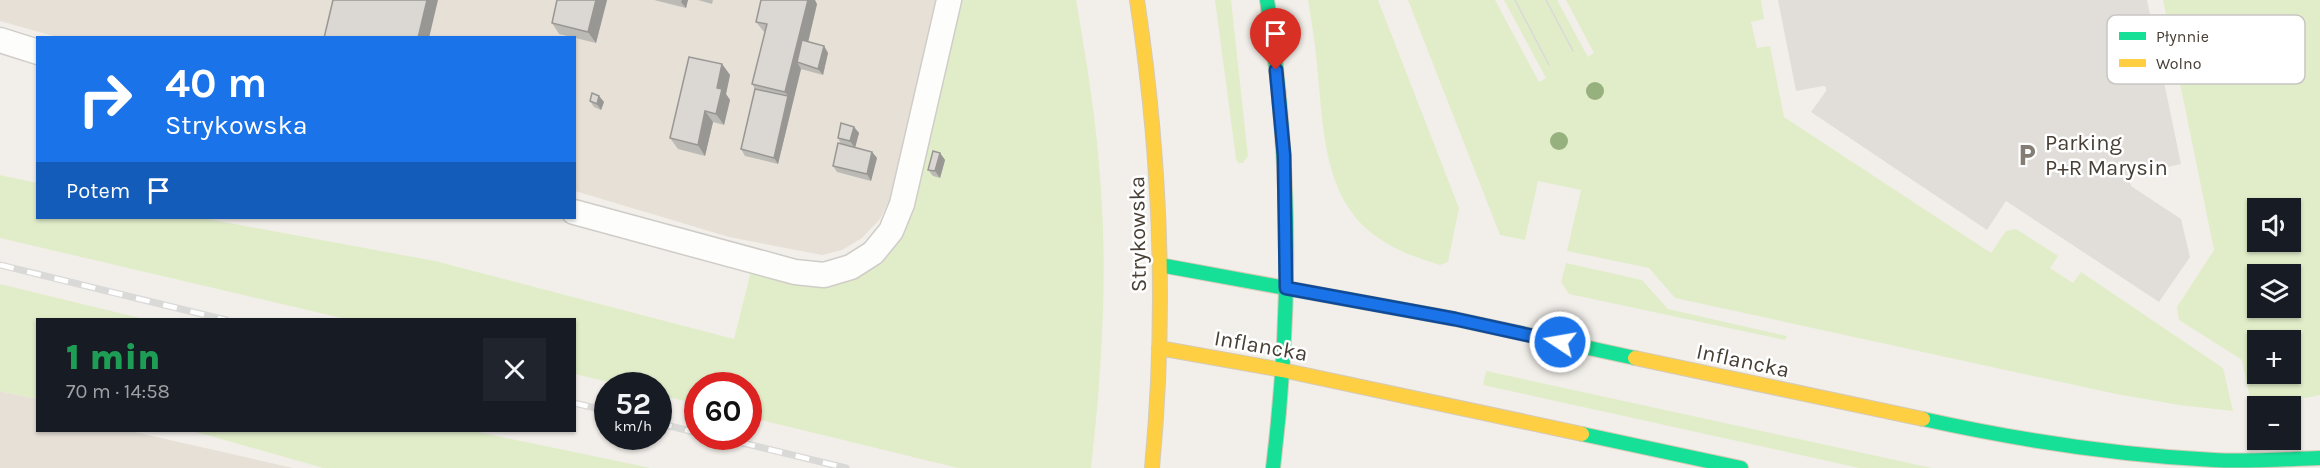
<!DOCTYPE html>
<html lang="pl">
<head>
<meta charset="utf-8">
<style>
	body { margin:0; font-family:Karla,sans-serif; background:#20242c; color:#f1f3f6; height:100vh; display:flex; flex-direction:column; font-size:22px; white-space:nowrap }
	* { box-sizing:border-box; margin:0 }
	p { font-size:20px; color:#9ea1a6 }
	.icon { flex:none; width:33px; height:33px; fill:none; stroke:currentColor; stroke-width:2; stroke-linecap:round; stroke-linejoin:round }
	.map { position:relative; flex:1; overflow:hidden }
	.panel { position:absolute; left:36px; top:318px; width:540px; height:114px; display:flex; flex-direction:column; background:#171b24; border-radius:0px; box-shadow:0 2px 4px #0004 }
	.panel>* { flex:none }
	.guide { position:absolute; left:36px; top:36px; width:540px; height:183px; border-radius:0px; box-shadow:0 2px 4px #0004; background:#1a73e8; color:#fff; overflow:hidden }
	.controls { position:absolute; left:2247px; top:198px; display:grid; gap:12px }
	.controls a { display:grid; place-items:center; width:54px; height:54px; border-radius:0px; background:#171b24; box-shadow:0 2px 4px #0004; font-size:30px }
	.speed { position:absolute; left:594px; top:372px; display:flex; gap:12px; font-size:30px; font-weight:700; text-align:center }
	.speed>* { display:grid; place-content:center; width:78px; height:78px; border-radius:50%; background:#171b24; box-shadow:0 2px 4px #0004; line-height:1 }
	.speed small { font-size:15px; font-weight:400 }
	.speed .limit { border:9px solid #d22; background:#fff; color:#111 }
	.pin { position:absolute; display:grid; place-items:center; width:51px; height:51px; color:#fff; margin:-62px -26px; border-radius:50% 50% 50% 0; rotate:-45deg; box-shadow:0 0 6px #0007 }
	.pin .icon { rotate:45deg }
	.me { position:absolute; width:66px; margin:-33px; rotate:282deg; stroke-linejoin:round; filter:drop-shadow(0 0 4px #0008) }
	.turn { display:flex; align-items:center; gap:21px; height:126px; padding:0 30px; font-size:27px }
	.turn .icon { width:78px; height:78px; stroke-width:2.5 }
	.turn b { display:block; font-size:42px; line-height:51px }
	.then { display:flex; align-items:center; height:57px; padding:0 30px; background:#0003; gap:12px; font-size:22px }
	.round { display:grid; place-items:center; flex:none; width:63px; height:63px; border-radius:0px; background:#20242c }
	.overview { display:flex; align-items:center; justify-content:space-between; height:102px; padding:0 30px }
	h1 { font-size:36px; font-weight:800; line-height:45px; color:#1e9e55 }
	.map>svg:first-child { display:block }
	.residential { fill:#e6e0d7 }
	.green { fill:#e1edc9; fill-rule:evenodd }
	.parking { fill:#e1deda }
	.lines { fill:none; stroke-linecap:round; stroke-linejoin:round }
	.lane-casing { stroke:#d0cdc8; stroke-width:27 }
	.fast-casing { stroke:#d5cab6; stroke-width:16 }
	.slow-casing { stroke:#d5cab6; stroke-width:16 }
	.lane { stroke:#fdfdfc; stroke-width:24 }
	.fast { stroke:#16e098; stroke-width:14 }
	.slow { stroke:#ffcf43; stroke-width:14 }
	.tram { stroke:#d9d9d8; stroke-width:1.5 }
	.rail-casing { stroke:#d9d9d8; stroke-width:7 }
	.rail { stroke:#fff; stroke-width:4.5; stroke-dasharray:14; stroke-linecap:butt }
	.tree { fill:#97b17e }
	.wall { fill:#bcbab5 }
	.shaded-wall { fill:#999794 }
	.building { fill:#dbd8d3; stroke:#999794; stroke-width:1.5 }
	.route-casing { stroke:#114b97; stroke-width:15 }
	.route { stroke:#1a73e8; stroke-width:10 }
	.labels { text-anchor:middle; stroke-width:5; stroke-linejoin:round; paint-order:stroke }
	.poi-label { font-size:22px; fill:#484036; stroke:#fff; text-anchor:start }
	.street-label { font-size:22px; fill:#484036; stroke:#fff }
	.key { fill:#fff; stroke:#c8c6c3; stroke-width:1.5 }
	.key-label { font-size:16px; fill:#484036 }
</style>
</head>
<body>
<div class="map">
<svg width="2320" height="468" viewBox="0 0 2320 468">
	<rect width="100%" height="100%" fill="#f2efea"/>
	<!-- residential -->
	<path class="residential" d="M0 0H938L894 191 880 219 862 238 842 250 822 255 729 237 575 191 574 38 57 37 0 21Z
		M0 391 37 399 38 430 130 431 293 468H0Z"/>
	<!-- green -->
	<path class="green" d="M960 0H1076C1086 58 1096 117 1100 176 1108 273 1102 372 1091 468H958L749 417 748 386H698L697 404 659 395 658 386 620 385 575 374 574 320 346 319 0 238V175L37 183 38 218H202L435 261 734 339 751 271 797 284 824 286 876 264Z
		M1215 0H1231L1248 156 1243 163H1238L1236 159Z
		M1308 0H1378L1459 208 1448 262 1440 265C1418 258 1396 251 1377 237 1328 203 1324 141 1319 87 1317 58 1313 29 1308 0Z
		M1408 0H1495L1539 82 1546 78 1504 0H1557L1588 57 1594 53 1566 0H1761L1764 19 1751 22 1757 48 1770 46 1784 117 1991 253 2006 231 2016 229 2058 256 2050 268 2073 283 2081 272 2223 368 2233 411 2179 405 2116 394 1675 298 1649 268 1567 251 1581 190 1538 181 1525 240 1500 235Z
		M2163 0H2320V395L2252 409 2242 360 2179 320 2177 307 2214 250ZM2258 208H2290V242H2258ZM2258 274H2290V308H2258ZM2258 340H2290V374H2258Z
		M1566 263 1642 280 1668 309 1787 336 1785 340 1569 294 1561 282Z
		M0 284 144 319 38 320 37 399 0 391Z
		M1486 371 1505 375 1932 468H1859L1483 385Z
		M193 431H473L651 468H323Z"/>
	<!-- parking -->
	<path class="parking" d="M1778 0H2147L2181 164 2133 175 2130 177V182L2131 186 2181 219 2190 257 2159 302 2006 201 1987 230 1811 112 1826 91V87L1823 86 1796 91Z"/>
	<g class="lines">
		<!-- lane casing -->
		<g class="lane-casing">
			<path id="lane" d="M0 40 38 52
				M574 212 795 272 824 275 851 267 873 253 891 231 902 204 949 0"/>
		</g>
		<!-- fast casing -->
		<g class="fast-casing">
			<path id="fast" d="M1267 0C1291 155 1292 313 1273 468
				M1160 265 1455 319 1635 358
				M1923 419C2018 440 2117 455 2214 460 2249 462 2285 459 2320 458
				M1582 434 1741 468"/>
		</g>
		<!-- slow casing -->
		<g class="slow-casing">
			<path id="slow" d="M1137 0C1161 158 1167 309 1152 468
				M1159 348 1282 370 1582 434
				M1635 358 1923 419"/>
		</g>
		<!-- lane -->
		<use href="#lane" class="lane"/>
		<!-- fast -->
		<use href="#fast" class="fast"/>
		<!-- slow -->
		<use href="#slow" class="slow"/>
		<!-- tram -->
		<path class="tram" d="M1515 0 1549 65
			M1546 0 1573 51"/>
		<!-- rail casing -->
		<g class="rail-casing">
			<path id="rail" d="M0 265 226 320
				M574 403 608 411
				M658 423 698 433
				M714 436 846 468"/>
		</g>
		<!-- rail -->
		<use href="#rail" class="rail"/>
	</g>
	<!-- trees -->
	<g class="tree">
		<circle cx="1595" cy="91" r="9"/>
		<circle cx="1559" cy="141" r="9"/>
	</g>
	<!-- wall -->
	<path class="wall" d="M557 0H607L596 43 559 34 552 23Z
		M654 0H688L686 8Z
		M698 0H713L712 4Z
		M817 4 808 42 824 46 828 53 823 75 801 69 778 164 745 156 741 149 755 89 752 84 765 33 756 22Z
		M722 64 730 75 726 94 730 100 724 125 713 122 705 156 678 149 670 138Z
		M599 96 604 102 601 110 594 107 590 101Z
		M854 127 859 133 855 147 872 152 877 158 871 181 837 172 833 166 841 144 838 138Z
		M940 153 945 160 940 178 933 176 928 170Z"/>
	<!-- shaded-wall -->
	<path class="shaded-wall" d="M427 0H438L429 38H418Z
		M596 0H607L596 43 588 32Z
		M682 0H688L686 8 681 2Z
		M808 0H815L817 4 803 64 797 62 801 69 778 164 774 158 788 96 785 92Z
		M824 46 828 53 823 75 818 69Z
		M722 64 730 75 726 94 730 100 724 125 716 114 717 88Z
		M599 96 604 102 601 110 597 104Z
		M705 111 713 122 705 156 698 145Z
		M854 127 859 133 855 148 850 141Z
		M872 152 877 158 871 181 867 174Z
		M940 153 945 160 940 178 935 171Z"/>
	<!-- building -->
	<path class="building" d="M333 0H427L418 38H324Z
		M557 0H596L588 32 552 23Z
		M761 0H808L785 92 752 84 767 24 756 22Z
		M802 40 824 46 818 69 797 62Z
		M689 57 722 64 717 88 722 89 716 114 705 111 698 145 670 138Z
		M755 89 788 96 774 158 741 149Z
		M592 93 599 96 597 104 590 101Z
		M841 123 854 127 850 141 838 138Z
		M838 143 872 152 867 174 833 166Z
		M933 151 940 153 935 171 928 170Z"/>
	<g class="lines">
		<!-- route casing -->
		<g class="route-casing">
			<path id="route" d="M1276 70 1284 155 1286 288 1455 319 1560 342"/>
		</g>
		<!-- route -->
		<use href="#route" class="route"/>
	</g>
	<!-- icons -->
	<defs>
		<g id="parking-bare" transform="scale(1.8)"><path d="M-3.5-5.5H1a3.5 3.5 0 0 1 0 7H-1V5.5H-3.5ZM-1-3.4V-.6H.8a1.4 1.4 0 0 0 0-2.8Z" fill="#847d75" stroke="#fff" stroke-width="2.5" paint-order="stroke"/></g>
	</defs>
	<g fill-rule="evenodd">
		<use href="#parking-bare" x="2027" y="155"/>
	</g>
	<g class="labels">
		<!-- poi labels -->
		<g class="poi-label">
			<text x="2045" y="150">Parking<tspan x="2045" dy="25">P+R Marysin</tspan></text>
		</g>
		<!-- street labels -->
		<g class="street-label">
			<text transform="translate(1137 234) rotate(-91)" y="8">Strykowska</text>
			<text transform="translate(1261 345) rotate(10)" y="8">Inflancka</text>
			<text transform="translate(1743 360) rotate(12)" y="8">Inflancka</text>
		</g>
	</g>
	<!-- legend -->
	<rect x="2107" y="15" width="198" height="69" rx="9" class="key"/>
	<rect x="2119" y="32" width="27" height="8" fill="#16e098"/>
	<rect x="2119" y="59" width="27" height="8" fill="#ffcf43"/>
	<g class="key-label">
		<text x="2156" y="42">Płynnie</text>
		<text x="2156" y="69">Wolno</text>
	</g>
</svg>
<div class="controls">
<a><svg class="icon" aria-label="sound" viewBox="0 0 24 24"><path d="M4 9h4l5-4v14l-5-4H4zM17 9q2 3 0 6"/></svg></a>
<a><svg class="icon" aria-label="layers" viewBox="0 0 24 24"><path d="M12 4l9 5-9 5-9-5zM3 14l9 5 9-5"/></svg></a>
<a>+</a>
<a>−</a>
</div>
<div class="speed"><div>52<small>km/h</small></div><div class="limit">60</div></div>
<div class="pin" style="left:1276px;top:70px;background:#d93025"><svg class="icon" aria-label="arrive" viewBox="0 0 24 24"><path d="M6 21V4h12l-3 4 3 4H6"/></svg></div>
<svg class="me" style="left:1560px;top:342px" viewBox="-20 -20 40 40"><circle r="17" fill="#1a73e8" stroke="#fff" stroke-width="3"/><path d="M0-11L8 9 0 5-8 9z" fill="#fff"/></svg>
<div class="guide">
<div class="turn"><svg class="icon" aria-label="right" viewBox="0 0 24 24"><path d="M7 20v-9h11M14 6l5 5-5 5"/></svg><div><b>40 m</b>Strykowska</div></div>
<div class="then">Potem<svg class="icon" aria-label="arrive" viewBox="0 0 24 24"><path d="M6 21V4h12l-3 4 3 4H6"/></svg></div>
</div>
<section class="panel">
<div class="overview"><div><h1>1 min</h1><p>70 m · 14:58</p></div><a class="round"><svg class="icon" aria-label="close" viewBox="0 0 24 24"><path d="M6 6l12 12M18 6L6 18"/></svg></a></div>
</section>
</div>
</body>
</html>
